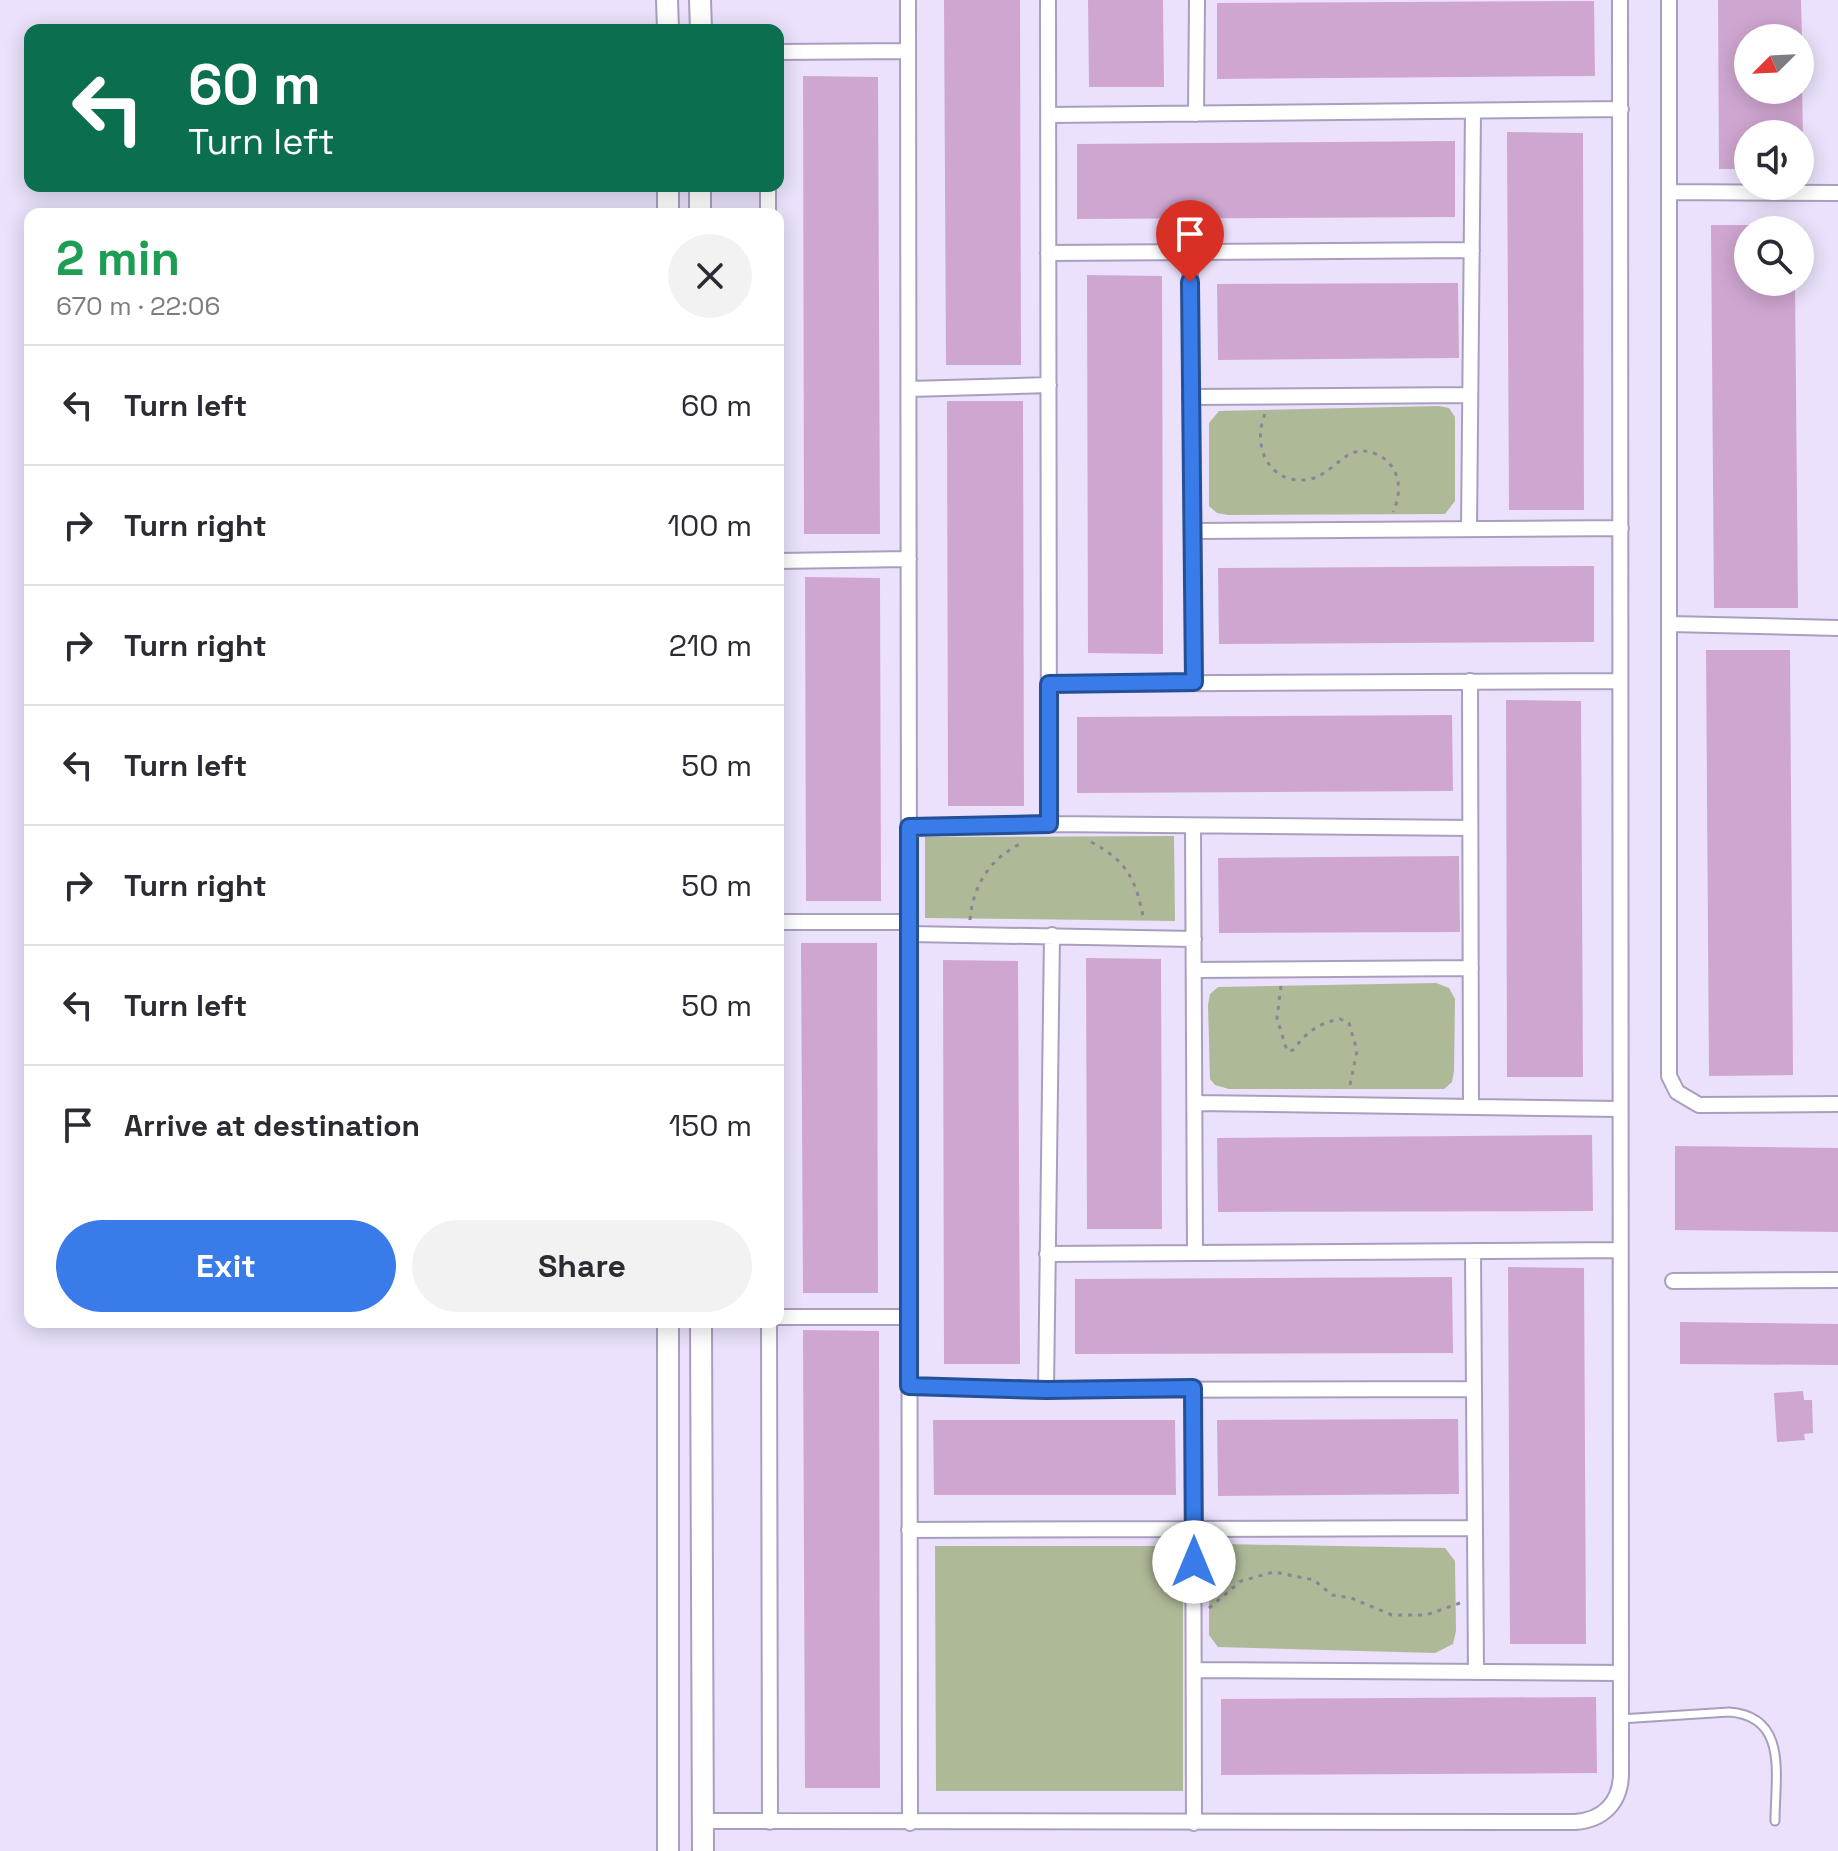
<!DOCTYPE html>
<html lang="en">
<head>
<meta charset="utf-8">
<style>
	body { margin:0; font-family:"Space Grotesk",sans-serif; background:#f2f2f3; color:#2b2b33; height:100vh; display:flex; flex-direction:column; font-size:30px; white-space:nowrap }
	* { box-sizing:border-box; margin:0 }
	p { font-size:26px; color:#7c7c81 }
	.icon { flex:none; width:44px; height:44px; fill:none; stroke:currentColor; stroke-width:2; stroke-linecap:round; stroke-linejoin:round }
	.map { position:relative; flex:1; overflow:hidden }
	.details { position:absolute; left:24px; top:208px; width:760px; height:1120px; display:flex; flex-direction:column; background:#fff; border-radius:16px; box-shadow:0 4px 20px #0003 }
	.details>* { flex:none }
	.banner { position:absolute; left:24px; top:24px; width:760px; height:168px; border-radius:16px; box-shadow:0 4px 20px #0003; background:#0b6e4f; color:#fff; overflow:hidden }
	.needle { width:52px; rotate:246deg }
	.fabs { position:absolute; left:1734px; top:24px; display:grid; gap:16px }
	.fabs a { display:grid; place-items:center; width:80px; height:80px; border-radius:50%; background:#fff; box-shadow:0 4px 20px #0003; font-size:40px }
	.pin { position:absolute; display:grid; place-items:center; width:68px; height:68px; color:#fff; margin:-82px -34px; border-radius:50% 50% 50% 0; rotate:-45deg; box-shadow:0 0 8px #0007 }
	.pin .icon { rotate:45deg }
	.me { position:absolute; width:88px; margin:-44px; rotate:0deg; stroke-linejoin:round; filter:drop-shadow(0 0 6px #0008) }
	.turn { display:flex; align-items:center; gap:28px; height:168px; padding:0 32px; font-size:36px }
	.turn .icon { width:104px; height:104px; stroke-width:2.5 }
	.turn b { display:block; font-size:56px; line-height:68px }
	.round { display:grid; place-items:center; flex:none; width:84px; height:84px; border-radius:42px; background:#f2f2f3 }
	.head { display:flex; align-items:center; justify-content:space-between; height:136px; padding:0 32px }
	h1 { font-size:48px; font-weight:800; line-height:60px; color:#1e9e55 }
	.action { display:flex; gap:16px; margin-top:auto; padding:16px 32px }
	.action a { flex:1; height:92px; border-radius:48px; background:#387be9; color:#fff; font-size:32px; font-weight:800; line-height:92px; text-align:center }
	.action a+a { background:#f2f2f3; color:#2b2b33 }
	ul { padding:0; list-style:none }
	li { display:flex; align-items:center; gap:24px; height:120px; padding:0 32px; border-top:2px solid #e1e1e2 }
	li div { flex:1 }
	li b { display:block; font-size:30px }
	li em { font-style:normal }
	.map>svg:first-child { display:block }
	.green { fill:#aeb998 }
	.building { fill:#cfa6d0 }
	.lines { fill:none; stroke-linecap:round; stroke-linejoin:round }
	.lane-casing { stroke:#aa9ebe; stroke-width:11 }
	.street-casing { stroke:#aa9ebe; stroke-width:18 }
	.secondary-casing { stroke:#aa9ebe; stroke-width:24 }
	.path { stroke:#8c8598; stroke-width:3; stroke-dasharray:4 6; stroke-linecap:butt }
	.lane { stroke:#fff; stroke-width:7 }
	.street { stroke:#fff; stroke-width:14 }
	.secondary { stroke:#fff; stroke-width:20 }
	.route-casing { stroke:#245097; stroke-width:20 }
	.route { stroke:#387be9; stroke-width:14 }
</style>
</head>
<body>
<div class="map">
<svg width="1838" height="1851" viewBox="0 0 1838 1851">
	<rect width="100%" height="100%" fill="#ebe1fc"/>
	<!-- green -->
	<path class="green" d="M1439 406 1449 408 1455 417V501L1445 514 1228 515 1217 513 1209 506V423L1219 411Z
		M1174 836 1175 921 925 918V837Z
		M1436 983 1449 988 1455 999 1454 1071 1452 1082 1444 1089H1229L1215 1085 1210 1079 1208 1005 1210 994 1218 987Z
		M1223 1544 1445 1548 1455 1561 1456 1631 1453 1644 1435 1653 1218 1647 1209 1635V1558L1212 1552Z
		M935 1546H1183V1791H936Z"/>
	<!-- building -->
	<path class="building" d="M944 0H1020L1021 365H946Z
		M1088 0H1163L1164 87H1089Z
		M1718 0H1801L1802 38H1748V90H1802L1803 134H1748V169H1719Z
		M1594 1 1595 76 1217 79V3Z
		M803 76 878 77 880 534H804Z
		M1507 132 1583 133 1584 510H1509Z
		M1455 141V217L1077 219V144Z
		M1711 225H1748V282H1795L1798 608H1714Z
		M1087 275 1162 276 1163 654 1088 653Z
		M1458 283 1459 358 1218 360 1217 284Z
		M947 401H1023L1024 806H948Z
		M1594 566V642L1219 644 1218 568Z
		M805 577 880 578 881 901H806Z
		M1706 650H1790L1793 1075 1709 1076Z
		M1506 700 1581 701 1583 1077H1507Z
		M1452 715 1453 791 1077 793V717Z
		M1459 856 1460 932 1219 933 1218 858Z
		M801 943H877L878 1293H803Z
		M1086 958 1161 959 1162 1229H1087Z
		M943 960 1018 961 1020 1364H944Z
		M1592 1135 1593 1211 1218 1212 1217 1138Z
		M1675 1146 1838 1148V1232L1675 1230Z
		M1508 1267 1584 1268 1586 1644H1510Z
		M1452 1277 1453 1353 1075 1354V1279Z
		M1680 1322 1838 1324V1365L1680 1364Z
		M803 1330 879 1331 880 1788H805Z
		M1803 1391 1804 1400H1812L1813 1433 1804 1434 1805 1440 1777 1442 1774 1393Z
		M1458 1419 1459 1494 1218 1496 1217 1420Z
		M933 1420H1175L1176 1495H934Z
		M1596 1697 1597 1773 1221 1775V1699Z"/>
	<g class="lines">
		<!-- lane casing -->
		<g class="lane-casing">
			<path id="lane" d="M1620 1719 1729 1712C1789 1716 1775 1777 1775 1821"/>
		</g>
		<!-- street casing -->
		<g class="street-casing">
			<path id="street" d="M908 0 910 1823
				M1048 0 1049 824
				M1669 0V1076L1677 1092 1699 1105 1838 1104
				M778 52 908 51
				M1196 114 1197 0
				M1048 115 1621 109
				M768 186V214
				M1670 192 1838 193
				M1048 253 1472 250
				M1190 254 1194 682
				M909 389 1049 385
				M1190 397 1470 395
				M1469 529 1473 111
				M1193 531 1621 528
				M778 561 909 559
				M1670 624 1838 628
				M1470 681 1471 1107
				M1049 684 1620 681
				M909 827 1049 824 1470 828
				M1193 827 1195 1253
				M778 922H909
				M910 934 1194 939
				M1194 970 1471 968
				M1195 1103 1619 1109
				M1473 1251 1476 1672
				M1047 1254 1620 1250
				M1673 1281 1838 1280
				M778 1317H909
				M769 1322 770 1822
				M909 1386 1046 1390 1474 1389
				M1193 1388 1194 1823
				M1046 1390 1052 935
				M909 1530 1475 1528
				M1194 1670 1620 1673
				M702 1821 1575 1822C1603 1820 1620 1803 1621 1775L1620 0"/>
		</g>
		<!-- secondary casing -->
		<g class="secondary-casing">
			<path id="secondary" d="M667 0 668 30
				M700 0 701 30
				M668 186V214
				M700 214V186
				M701 1322 703 1851
				M668 1851V1322"/>
		</g>
		<!-- path -->
		<path class="path" d="M1265 414C1251 446 1270 487 1310 479 1336 474 1345 441 1376 454 1384 457 1390 463 1394 470 1401 483 1399 499 1393 512
			M1091 842C1129 862 1136 881 1144 921
			M970 920C973 884 991 857 1024 842
			M1281 986 1277 1018 1287 1051 1293 1050C1306 1033 1318 1023 1340 1019L1349 1023 1357 1051 1349 1090
			M1209 1608 1241 1581 1274 1572 1314 1580 1332 1595 1351 1598 1392 1615H1426L1460 1603"/>
		<!-- lane -->
		<use href="#lane" class="lane"/>
		<!-- street -->
		<use href="#street" class="street"/>
		<!-- secondary -->
		<use href="#secondary" class="secondary"/>
	</g>
	<g class="lines">
		<!-- route casing -->
		<g class="route-casing">
			<path id="route" d="M1190 282 1194 682 1049 684V824L909 827V1386L1046 1390 1193 1388 1194 1562"/>
		</g>
		<!-- route -->
		<use href="#route" class="route"/>
	</g>
</svg>
<div class="fabs">
<a><svg class="needle" viewBox="-14 -14 28 28"><path d="M0-13l5 13h-10z" fill="#e53935"/><path d="M0 13l5-13h-10z" fill="#7c7c81"/></svg></a>
<a><svg class="icon" aria-label="sound" viewBox="0 0 24 24"><path d="M4 9h4l5-4v14l-5-4H4zM17 9q2 3 0 6"/></svg></a>
<a><svg class="icon" aria-label="search" viewBox="0 0 24 24"><circle cx="10" cy="10" r="6"/><path d="M15 15l6 6"/></svg></a>
</div>
<div class="pin" style="left:1190px;top:282px;background:#d93025"><svg class="icon" aria-label="arrive" viewBox="0 0 24 24"><path d="M6 21V4h12l-3 4 3 4H6"/></svg></div>
<svg class="me" style="left:1194px;top:1562px" viewBox="-20 -20 40 40"><circle r="19" fill="#fff"/><path d="M0-13L10 11 0 6-10 11z" fill="#387be9"/></svg>
<div class="banner">
<div class="turn"><svg class="icon" aria-label="left" viewBox="0 0 24 24"><path d="M17 20v-9H6M10 6l-5 5 5 5"/></svg><div><b>60 m</b>Turn left</div></div>
</div>
<section class="details">
<div class="head"><div><h1>2 min</h1><p>670 m · 22:06</p></div><a class="round"><svg class="icon" aria-label="close" viewBox="0 0 24 24"><path d="M6 6l12 12M18 6L6 18"/></svg></a></div>
<ul>
<li><svg class="icon" aria-label="left" viewBox="0 0 24 24"><path d="M17 20v-9H6M10 6l-5 5 5 5"/></svg><div><b>Turn left</b></div><em>60 m</em></li>
<li><svg class="icon" aria-label="right" viewBox="0 0 24 24"><path d="M7 20v-9h11M14 6l5 5-5 5"/></svg><div><b>Turn right</b></div><em>100 m</em></li>
<li><svg class="icon" aria-label="right" viewBox="0 0 24 24"><path d="M7 20v-9h11M14 6l5 5-5 5"/></svg><div><b>Turn right</b></div><em>210 m</em></li>
<li><svg class="icon" aria-label="left" viewBox="0 0 24 24"><path d="M17 20v-9H6M10 6l-5 5 5 5"/></svg><div><b>Turn left</b></div><em>50 m</em></li>
<li><svg class="icon" aria-label="right" viewBox="0 0 24 24"><path d="M7 20v-9h11M14 6l5 5-5 5"/></svg><div><b>Turn right</b></div><em>50 m</em></li>
<li><svg class="icon" aria-label="left" viewBox="0 0 24 24"><path d="M17 20v-9H6M10 6l-5 5 5 5"/></svg><div><b>Turn left</b></div><em>50 m</em></li>
<li><svg class="icon" aria-label="arrive" viewBox="0 0 24 24"><path d="M6 21V4h12l-3 4 3 4H6"/></svg><div><b>Arrive at destination</b></div><em>150 m</em></li>
</ul>
<div class="action"><a>Exit</a><a>Share</a></div>
</section>
</div>
</body>
</html>
